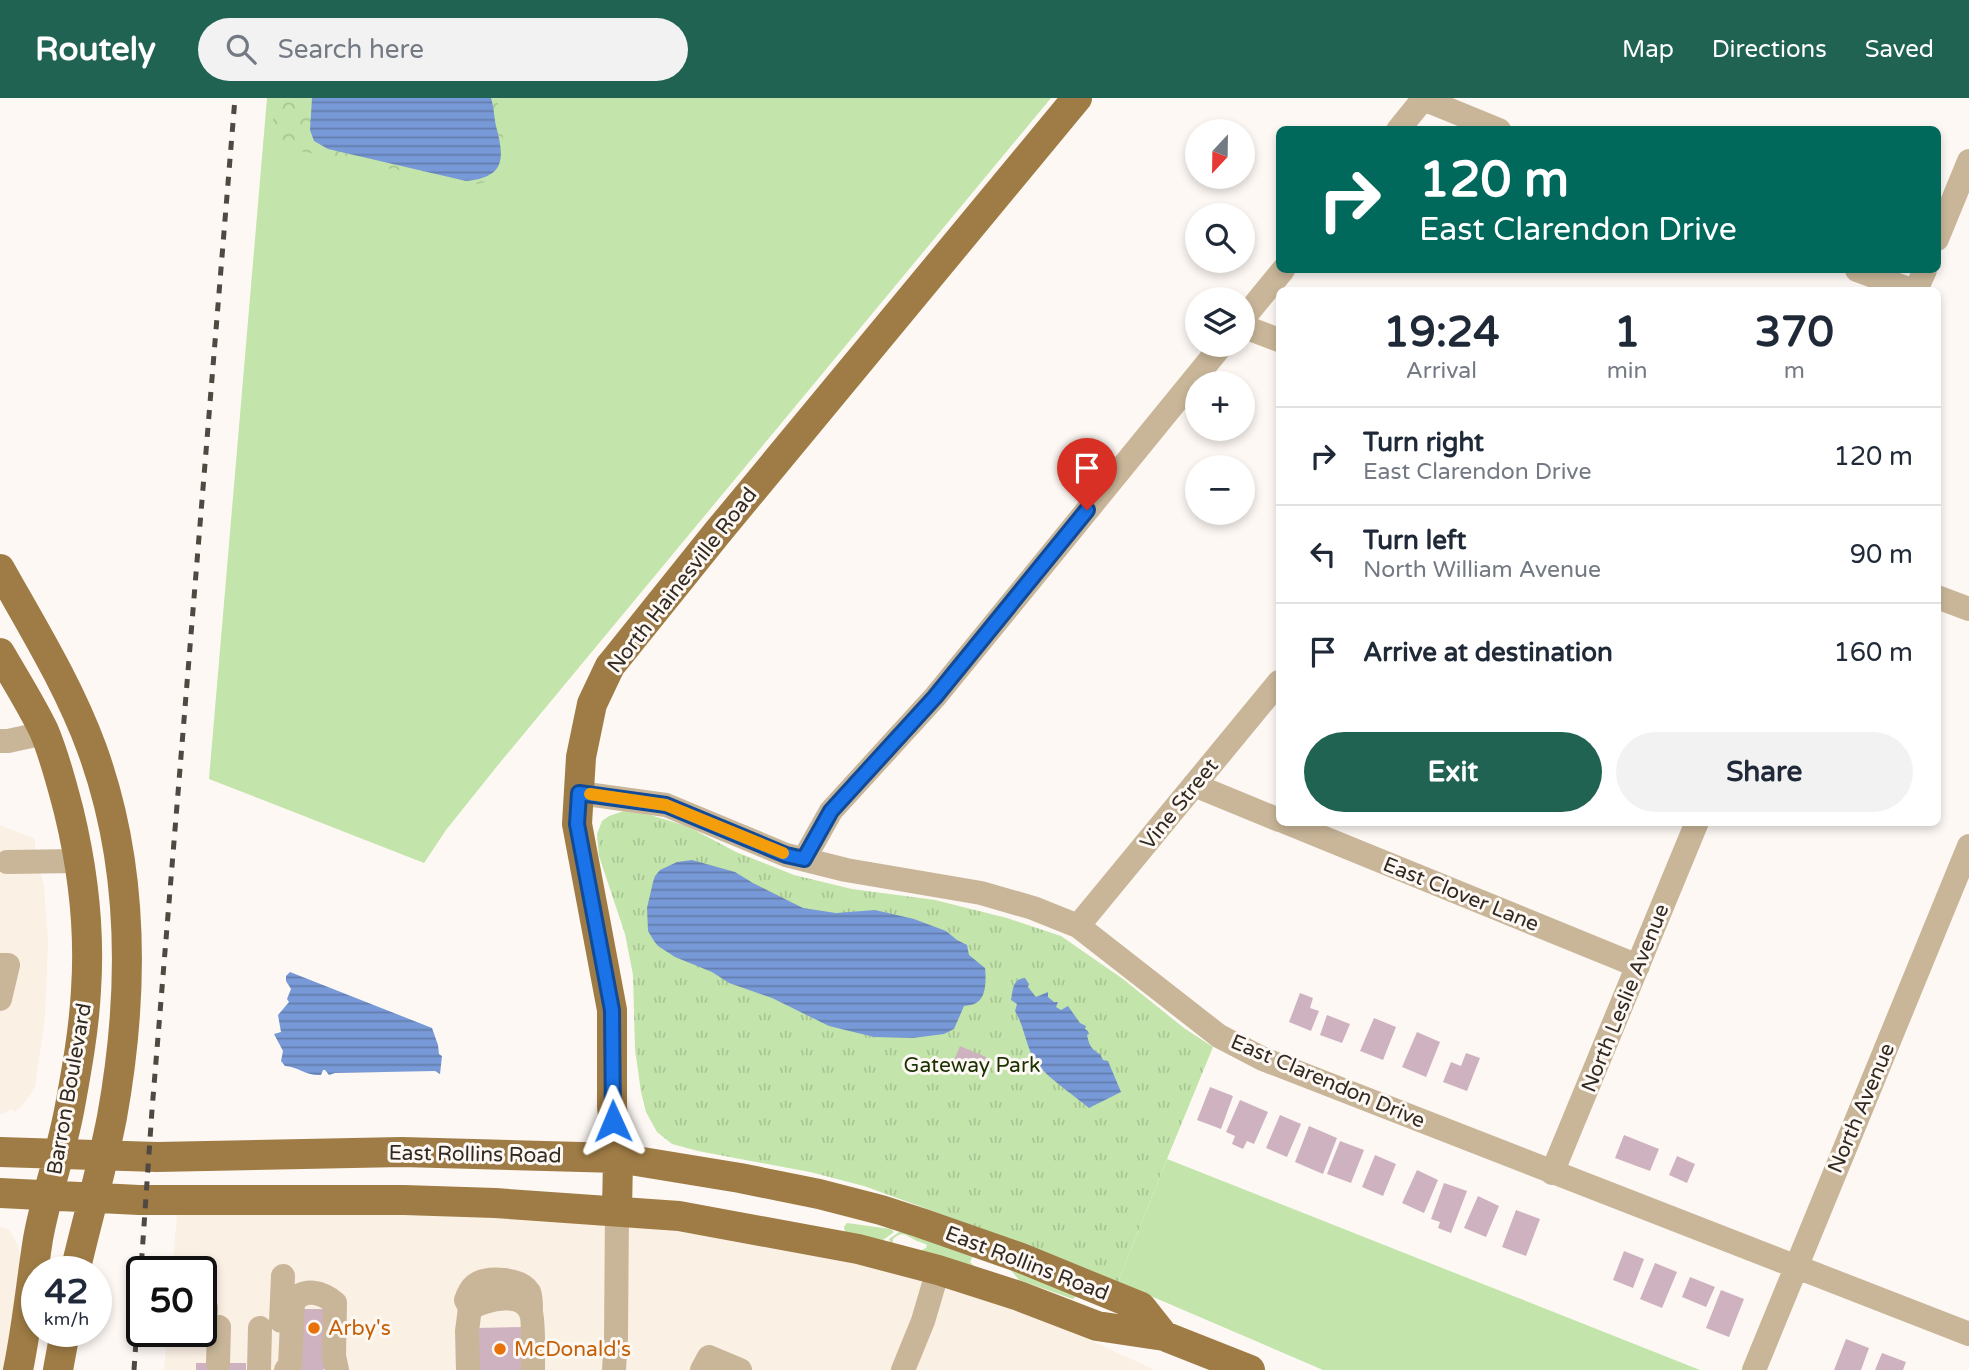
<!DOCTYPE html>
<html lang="en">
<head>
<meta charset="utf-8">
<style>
	body { margin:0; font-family:"Varela Round",sans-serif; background:#f2f2f3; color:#1f2937; height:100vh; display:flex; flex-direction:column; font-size:26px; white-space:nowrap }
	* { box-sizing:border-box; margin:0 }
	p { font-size:23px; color:#747a83 }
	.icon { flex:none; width:38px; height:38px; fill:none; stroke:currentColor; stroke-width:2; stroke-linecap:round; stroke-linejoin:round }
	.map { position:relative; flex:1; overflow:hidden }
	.drawer { position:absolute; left:1276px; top:189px; width:665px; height:539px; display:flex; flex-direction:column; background:#fff; border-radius:10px; box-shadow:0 4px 10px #0003 }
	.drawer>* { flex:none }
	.top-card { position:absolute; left:1276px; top:28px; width:665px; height:147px; border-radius:10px; box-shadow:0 4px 10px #0003; background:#00695c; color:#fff; overflow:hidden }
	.needle { width:46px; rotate:202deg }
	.tools { position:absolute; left:1185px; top:21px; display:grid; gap:14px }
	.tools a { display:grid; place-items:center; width:70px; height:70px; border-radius:50%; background:#fff; box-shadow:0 4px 10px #0003; font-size:35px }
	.speed { position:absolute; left:21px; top:1158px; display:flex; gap:14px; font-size:35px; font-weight:700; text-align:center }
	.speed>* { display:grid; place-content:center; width:91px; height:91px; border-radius:50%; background:#fff; box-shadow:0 4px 10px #0003; line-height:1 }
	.speed small { font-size:18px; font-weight:400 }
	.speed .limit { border:4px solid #111; border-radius:10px; background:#fff; color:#111 }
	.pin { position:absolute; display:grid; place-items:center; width:60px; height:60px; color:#fff; margin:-72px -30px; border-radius:50% 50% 50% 0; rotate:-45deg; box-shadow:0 0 7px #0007 }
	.pin .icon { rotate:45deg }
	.me { position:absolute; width:77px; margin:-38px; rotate:359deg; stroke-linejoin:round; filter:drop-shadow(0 0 5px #0008) }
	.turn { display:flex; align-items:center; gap:24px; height:147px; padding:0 28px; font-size:32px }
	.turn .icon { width:91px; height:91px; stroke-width:2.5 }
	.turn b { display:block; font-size:49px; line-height:60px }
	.eta { display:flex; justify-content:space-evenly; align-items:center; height:119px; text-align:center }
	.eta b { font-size:42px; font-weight:800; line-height:49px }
	.primary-button { display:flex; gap:14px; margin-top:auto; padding:14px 28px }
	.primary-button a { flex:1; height:80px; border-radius:42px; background:#216352; color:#fff; font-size:28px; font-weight:800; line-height:80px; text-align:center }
	.primary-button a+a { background:#f2f2f3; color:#1f2937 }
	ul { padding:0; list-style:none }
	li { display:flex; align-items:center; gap:21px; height:98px; padding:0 28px; border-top:2px solid #e0e1e3 }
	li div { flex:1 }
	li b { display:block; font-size:26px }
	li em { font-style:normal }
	header { display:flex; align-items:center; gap:42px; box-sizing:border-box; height:98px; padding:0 35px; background:#216352; color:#fff }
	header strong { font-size:33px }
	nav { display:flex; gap:38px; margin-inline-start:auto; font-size:24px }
	.search { width:490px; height:63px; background:#f2f2f3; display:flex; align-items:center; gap:18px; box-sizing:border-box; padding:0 24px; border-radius:38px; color:#747a83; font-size:26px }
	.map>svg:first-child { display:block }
	.built { fill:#fbf0e4 }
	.grass { fill:#c3e5ab }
	.forest { fill:url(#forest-crowns) }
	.park { fill:url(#park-tufts) }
	.water { fill:url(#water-rules) }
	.building { fill:#cfb2c0 }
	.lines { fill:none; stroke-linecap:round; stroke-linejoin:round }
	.minor { stroke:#c9b699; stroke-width:24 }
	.major { stroke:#9f7c45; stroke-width:30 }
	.rail { stroke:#504941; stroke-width:5; stroke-dasharray:9 9; stroke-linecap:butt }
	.route-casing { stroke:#114b97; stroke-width:18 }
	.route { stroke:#1a73e8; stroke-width:12 }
	.slow { stroke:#f59e0b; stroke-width:12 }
	.food-dot { fill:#e8710a; stroke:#fdf8f4; stroke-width:2.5 }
	.labels { text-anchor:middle; stroke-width:6; stroke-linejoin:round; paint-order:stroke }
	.street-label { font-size:21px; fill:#322a21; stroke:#fdf8f4 }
	.park-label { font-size:21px; fill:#1a3201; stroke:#fdf8f4 }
	.food-label { font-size:21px; fill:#c56008; stroke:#fdf8f4; text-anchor:start }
</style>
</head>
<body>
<header>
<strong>Routely</strong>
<div class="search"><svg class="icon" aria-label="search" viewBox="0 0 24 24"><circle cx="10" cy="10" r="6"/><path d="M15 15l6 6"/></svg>Search here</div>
<nav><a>Map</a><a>Directions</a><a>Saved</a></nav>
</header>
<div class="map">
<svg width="1969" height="1272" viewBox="0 0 1969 1272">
	<defs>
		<pattern id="forest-crowns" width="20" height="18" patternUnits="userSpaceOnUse" patternTransform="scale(1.75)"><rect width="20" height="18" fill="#c3e5ab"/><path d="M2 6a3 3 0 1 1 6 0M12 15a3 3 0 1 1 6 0" fill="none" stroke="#a8c593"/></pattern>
		<pattern id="park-tufts" width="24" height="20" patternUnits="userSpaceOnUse" patternTransform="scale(1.75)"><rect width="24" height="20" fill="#c3e5ab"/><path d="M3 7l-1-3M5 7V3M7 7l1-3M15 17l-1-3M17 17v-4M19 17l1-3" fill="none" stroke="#a8c593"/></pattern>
		<pattern id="water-rules" width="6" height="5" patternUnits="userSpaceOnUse" patternTransform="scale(1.75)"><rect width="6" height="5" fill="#7899d7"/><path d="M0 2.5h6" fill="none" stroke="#637dae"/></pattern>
	</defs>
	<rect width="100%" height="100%" fill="#fdf8f4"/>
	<!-- built -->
	<path class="built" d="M0 727 35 741V749L44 789 48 845 45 919 35 989 31 996 20 1010 14 1014 12 1011 0 1017Z
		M178 1106 704 1127 996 1199 1155 1272H164L167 1234H201V1174H172Z
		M0 1128 9 1132 18 1147 20 1159 13 1226 3 1272H0Z"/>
	<!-- grass -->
	<path class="grass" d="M267 0H1051L498 667 446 732 424 765 209 681Z
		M1167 1061 1700 1272H1323L1118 1184Z
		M847 1125 891 1131 894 1134 883 1142 845 1134 844 1129Z
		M903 1134 973 1158 970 1164 974 1168 920 1153 926 1150 927 1147C924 1145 920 1144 917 1143 906 1138 903 1132 893 1141V1146L890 1145 889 1141 899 1134Z
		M1010 1171 1076 1198 1073 1201 1019 1182Z"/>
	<!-- forest -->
	<path class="forest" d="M275 0H497L505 53 496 74 486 84 474 87 439 78 378 69 271 47Z"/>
	<!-- park -->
	<path class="park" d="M624 713 650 717 687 728 736 754 794 777 852 791 935 802 1007 820 1061 838 1123 881 1184 930 1213 949 1167 1061 1118 1184 1021 1145 864 1088 810 1074 698 1053 672 1046 657 1034 646 1014 641 994 635 951 633 877 625 836 599 758 597 736 602 723 609 718Z"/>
	<!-- water -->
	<path class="water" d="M312 0H491C494 9 494 19 496 28 505 61 505 79 466 83L328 51 314 43 310 32Z
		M692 762 735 774 753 785 803 810 836 815 875 812 914 821 946 833 957 842 967 847 969 857 985 870C986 879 987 900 976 905 973 907 968 907 964 908L954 931 944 936 913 940 874 939 829 928 772 900 729 885 712 874 675 859 658 848 654 843 648 833 647 810 653 784 655 778 660 772 677 764Z
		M290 874 432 930 438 947 439 956 442 958 440 976 435 973 335 975 329 977 325 972H323L321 977C306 978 296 968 285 968L281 963 283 953 274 936 281 934 278 917 289 904 287 901 291 891 286 883V878Z
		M1025 880 1029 886 1028 889 1036 899 1048 894V899L1054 904H1058L1056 909 1061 912 1068 908 1080 925 1086 928 1085 931 1088 933 1089 936 1087 937C1089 946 1091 952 1100 956L1103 962 1108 963 1121 994 1089 1010C1074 997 1041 976 1033 959 1025 944 1024 928 1015 913L1017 906 1011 902C1013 892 1012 881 1025 880Z"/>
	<!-- building -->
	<path class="building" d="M1300 895 1313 900 1310 910 1319 913 1311 933 1289 924Z
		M1327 917 1350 926 1342 945 1320 937Z
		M1374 920 1396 929 1383 962 1360 953Z
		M1417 934 1440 944 1426 979 1402 969Z
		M960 948 986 959 978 977 952 967Z
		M1466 955 1480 960 1467 993 1443 984 1451 964 1461 968Z
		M1210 989 1233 998 1221 1031 1197 1022Z
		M1240 1002 1268 1014 1254 1046 1247 1043 1243 1051 1232 1046 1235 1038 1226 1034Z
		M1280 1017 1301 1026 1287 1059 1266 1050Z
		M1309 1028 1337 1040 1323 1076 1295 1064Z
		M1624 1037 1659 1051 1650 1073 1615 1060Z
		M1340 1043 1364 1052 1351 1085 1327 1076Z
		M1375 1057 1396 1066 1383 1098 1362 1089Z
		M1677 1058 1695 1066 1687 1085 1669 1077Z
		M1417 1072 1438 1082 1424 1115 1402 1105Z
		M1444 1085 1467 1093 1451 1135 1438 1130 1440 1124 1431 1121Z
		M1478 1098 1499 1108 1486 1139 1464 1130Z
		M1516 1112 1540 1121 1526 1158 1502 1149Z
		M1624 1153 1644 1161 1633 1190 1613 1182Z
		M1655 1165 1677 1174 1662 1210 1640 1201Z
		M1690 1179 1715 1189 1706 1209 1682 1199Z
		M1721 1192 1744 1201 1729 1239 1706 1230Z
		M299 1211H329L325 1271 322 1272H299Z
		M523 1229V1272H477L476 1230Z
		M1846 1241 1869 1250 1861 1272H1834Z
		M1882 1255 1906 1264 1903 1272H1875Z
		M196 1265H246V1272H196Z"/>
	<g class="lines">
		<!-- minor -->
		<path class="minor" d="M1423 1 1499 32
			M1398 32 1424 0
			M1937 141 1969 63
			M1857 172 1911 192
			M1916 192 1925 172
			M1242 222 1283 172
			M1242 228 1279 242
			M1937 499 1969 511
			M0 643H8L45 635
			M1194 687 1279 722
			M579 695 666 707 786 757 846 772 981 795 1033 810 1078 828 1219 938 1263 961 1969 1236
			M1285 724 1638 868
			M804 761 831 713 935 599 1222 247
			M7 764 79 763
			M1078 828 1279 584
			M0 867H8L0 901
			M1552 1075 1697 724
			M206 1210 205 1229H211
			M470 1210 466 1202C468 1196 470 1191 475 1187 487 1178 520 1180 529 1194 531 1199 531 1205 531 1211
			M281 1223 283 1178
			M218 1265 219 1229
			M259 1272 260 1230
			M286 1272 290 1267 293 1204C304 1189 322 1194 335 1205L334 1258 337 1272
			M468 1272 467 1233 470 1210C486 1202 523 1191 531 1215 534 1223 533 1261 533 1272
			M614 1272 616 1239 617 1113
			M702 1272 709 1259 740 1272
			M903 1272 923 1223 938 1172
			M1754 1272 1969 748"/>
		<!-- major -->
		<path class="major" d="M0 471C33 530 69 588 92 651 135 769 134 897 112 1019 102 1071 87 1122 75 1174
			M0 555C15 581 31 606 44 633 55 659 62 687 69 714 83 772 90 833 86 892 84 931 77 970 70 1008 62 1053 46 1096 38 1141 31 1185 27 1229 18 1272
			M0 1054 157 1059 402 1054 618 1060 740 1080 819 1096 881 1112 921 1125 1021 1160 1141 1209 1164 1238
			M0 1095 139 1102H404L495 1105 679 1118 858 1151 938 1172 1019 1198 1097 1228 1164 1238 1250 1272
			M617 1113 618 1060 612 1009V912L577 726 581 659 592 606 610 568 615 562 717 435 1077 0
			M58 1272 65 1234"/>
		<!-- rail -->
		<path class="rail" d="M134 1272 152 1012 235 0"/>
	</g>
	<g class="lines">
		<!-- route casing -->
		<g class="route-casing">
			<path id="route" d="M613 1023 612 912 577 726 579 695 666 707 786 757 804 761 831 713 935 599 1087 412"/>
		</g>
		<!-- route -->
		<use href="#route" class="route"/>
		<!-- slow -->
		<path class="slow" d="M590 696 666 707 783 755"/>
	</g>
	<!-- markers -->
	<g class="food-dot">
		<circle cx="314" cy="1230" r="7"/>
		<circle cx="500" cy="1251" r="7"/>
	</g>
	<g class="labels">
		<!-- street labels -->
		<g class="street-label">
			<text transform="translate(682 482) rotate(-52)" y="7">North Hainesville Road</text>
			<text transform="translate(1179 706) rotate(-51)" y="7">Vine Street</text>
			<text transform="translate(1461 796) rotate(22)" y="7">East Clover Lane</text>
			<text transform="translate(1625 900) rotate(-68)" y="7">North Leslie Avenue</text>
			<text transform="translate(1328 983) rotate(23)" y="7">East Clarendon Drive</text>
			<text transform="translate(69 991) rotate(-80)" y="7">Barron Boulevard</text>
			<text transform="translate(1861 1010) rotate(-67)" y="7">North Avenue</text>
			<text transform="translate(475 1056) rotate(1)" y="7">East Rollins Road</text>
			<text transform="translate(1027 1165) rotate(21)" y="7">East Rollins Road</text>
		</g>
		<!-- park labels -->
		<g class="park-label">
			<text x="972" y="974">Gateway Park</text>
		</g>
		<!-- food labels -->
		<g class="food-label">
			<text x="328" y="1237">Arby's</text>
			<text x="514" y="1258">McDonald's</text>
		</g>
	</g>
</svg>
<div class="tools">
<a><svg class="needle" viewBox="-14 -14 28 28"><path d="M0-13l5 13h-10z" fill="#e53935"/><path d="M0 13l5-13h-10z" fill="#747a83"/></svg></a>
<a><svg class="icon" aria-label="search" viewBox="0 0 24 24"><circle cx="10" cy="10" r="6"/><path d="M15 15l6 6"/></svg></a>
<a><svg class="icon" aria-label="layers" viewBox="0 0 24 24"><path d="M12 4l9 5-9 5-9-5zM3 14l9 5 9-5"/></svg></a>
<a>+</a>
<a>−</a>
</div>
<div class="speed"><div>42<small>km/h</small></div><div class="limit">50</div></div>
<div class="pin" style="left:1087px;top:412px;background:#d93025"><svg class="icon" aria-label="arrive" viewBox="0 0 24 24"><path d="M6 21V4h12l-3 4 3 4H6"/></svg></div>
<svg class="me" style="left:613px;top:1023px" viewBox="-20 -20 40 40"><path d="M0-17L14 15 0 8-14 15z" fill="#1a73e8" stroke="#fff" stroke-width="4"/></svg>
<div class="top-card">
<div class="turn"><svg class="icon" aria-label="right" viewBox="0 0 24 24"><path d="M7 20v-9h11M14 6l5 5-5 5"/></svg><div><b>120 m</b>East Clarendon Drive</div></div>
</div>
<section class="drawer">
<div class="eta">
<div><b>19:24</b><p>Arrival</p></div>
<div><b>1</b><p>min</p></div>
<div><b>370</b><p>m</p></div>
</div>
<ul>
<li><svg class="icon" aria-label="right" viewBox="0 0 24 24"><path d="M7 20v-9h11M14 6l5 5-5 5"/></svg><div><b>Turn right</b><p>East Clarendon Drive</p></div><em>120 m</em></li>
<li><svg class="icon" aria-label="left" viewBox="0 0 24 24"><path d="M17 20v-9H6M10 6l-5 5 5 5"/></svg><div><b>Turn left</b><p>North William Avenue</p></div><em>90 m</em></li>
<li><svg class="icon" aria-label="arrive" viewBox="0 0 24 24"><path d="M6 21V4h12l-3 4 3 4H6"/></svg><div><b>Arrive at destination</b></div><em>160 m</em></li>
</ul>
<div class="primary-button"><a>Exit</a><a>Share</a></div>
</section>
</div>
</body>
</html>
